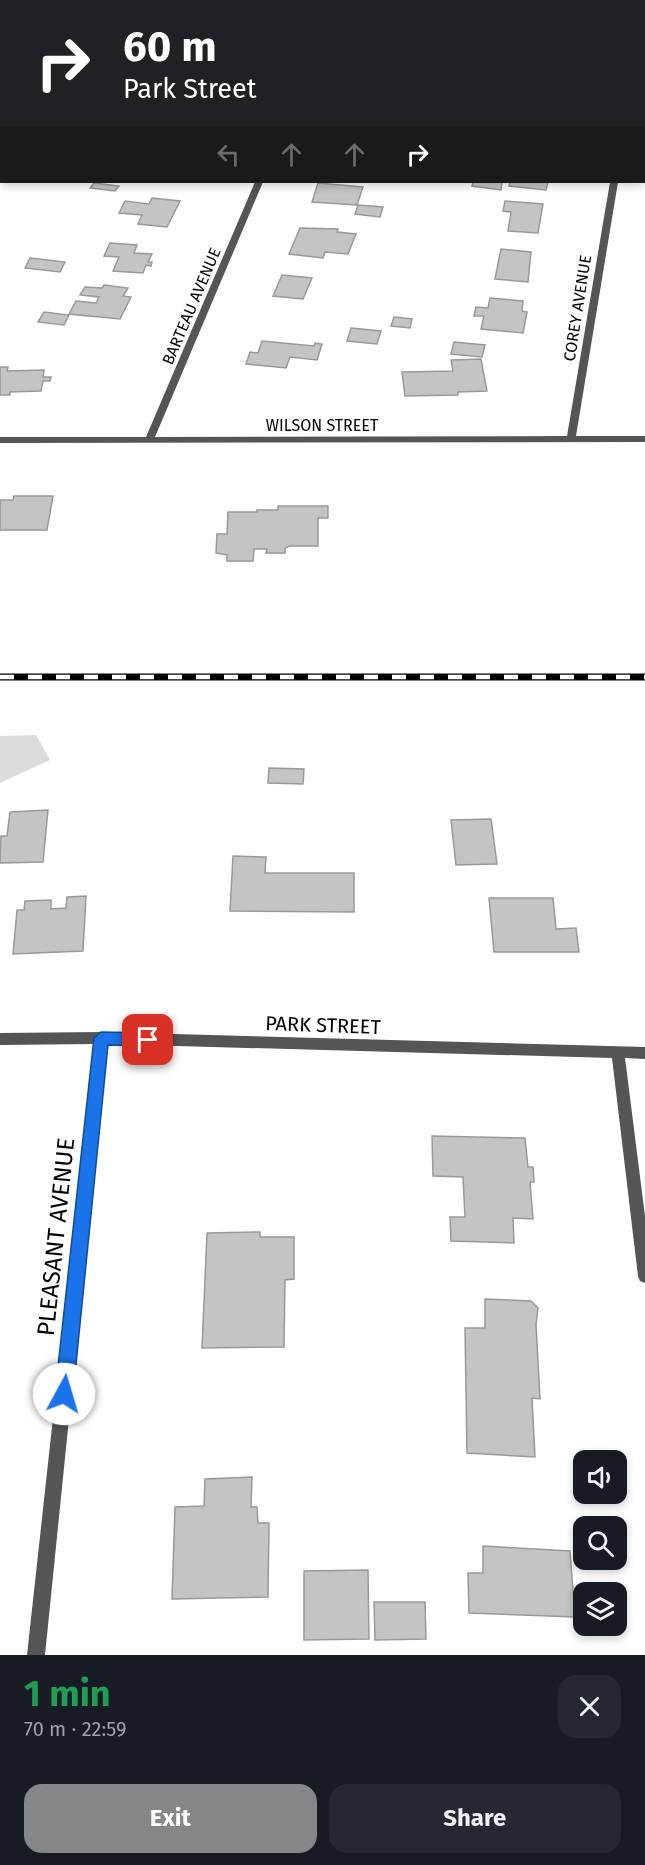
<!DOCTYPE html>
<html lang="en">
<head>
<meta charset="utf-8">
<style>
	body { margin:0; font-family:"Fira Sans",sans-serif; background:#242831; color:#f1f3f6; height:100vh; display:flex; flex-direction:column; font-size:22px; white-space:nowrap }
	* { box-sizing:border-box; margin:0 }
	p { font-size:20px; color:#9ea1a6 }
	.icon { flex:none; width:33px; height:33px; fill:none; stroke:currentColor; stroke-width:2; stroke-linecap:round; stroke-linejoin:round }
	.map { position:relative; height:1655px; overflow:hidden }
	.sheet { display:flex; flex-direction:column; background:#171b24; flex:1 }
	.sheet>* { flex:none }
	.banner { position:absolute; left:0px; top:0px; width:645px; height:183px; box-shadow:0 3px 9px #0003; background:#202124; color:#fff; overflow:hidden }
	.tools { position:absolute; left:573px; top:1450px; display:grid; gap:12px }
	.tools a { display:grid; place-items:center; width:54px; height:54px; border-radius:12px; background:#171b24; box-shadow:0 3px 9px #0003; font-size:30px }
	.pin { position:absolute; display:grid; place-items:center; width:51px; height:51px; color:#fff; margin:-26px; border-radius:12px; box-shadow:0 3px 9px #0006 }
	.me { position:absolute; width:66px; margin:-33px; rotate:6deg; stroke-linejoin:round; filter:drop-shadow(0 0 4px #0008) }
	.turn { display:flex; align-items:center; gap:21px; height:126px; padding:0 24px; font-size:27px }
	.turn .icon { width:78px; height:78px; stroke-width:2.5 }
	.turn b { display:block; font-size:42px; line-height:51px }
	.lanes { display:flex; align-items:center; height:57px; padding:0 24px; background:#0003; justify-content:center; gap:30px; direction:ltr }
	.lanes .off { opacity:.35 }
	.round { display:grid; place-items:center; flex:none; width:63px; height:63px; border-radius:18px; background:#242831 }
	.headline { display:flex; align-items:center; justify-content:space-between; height:102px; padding:0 24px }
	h1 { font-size:36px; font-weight:700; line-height:45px; color:#1e9e55 }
	.button { display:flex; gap:12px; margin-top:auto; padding:12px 24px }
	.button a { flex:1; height:69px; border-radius:18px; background:#858687; color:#fff; font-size:24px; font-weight:700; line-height:69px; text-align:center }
	.button a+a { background:#242831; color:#f1f3f6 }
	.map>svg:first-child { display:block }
	.green { fill:#dcdcdc }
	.building { fill:#c4c4c4; stroke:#999; stroke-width:1.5 }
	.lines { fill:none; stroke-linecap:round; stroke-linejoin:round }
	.minor { fill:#555; fill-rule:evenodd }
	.tertiary { fill:#555; fill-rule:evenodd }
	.rail-casing { stroke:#000; stroke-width:7 }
	.rail { stroke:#fff; stroke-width:4.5; stroke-dasharray:14; stroke-linecap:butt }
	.route { fill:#1a73e8; stroke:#114b97; stroke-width:1.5 }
	.labels { text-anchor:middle; stroke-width:4.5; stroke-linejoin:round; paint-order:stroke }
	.far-street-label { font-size:16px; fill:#000; stroke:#fff }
	.street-label { font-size:20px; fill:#000; stroke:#fff }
	.near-street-label { font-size:24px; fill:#000; stroke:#fff }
</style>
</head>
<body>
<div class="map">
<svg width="645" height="1655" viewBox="0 0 645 1655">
	<rect width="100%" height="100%" fill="#fff"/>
	<!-- green -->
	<path class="green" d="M36 735 50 760 0 783V736Z"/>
	<!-- building -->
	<path class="building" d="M473 182H502L501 190 472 186Z
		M510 182H548L546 190 509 186Z
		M94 183 119 186 115 191 90 188Z
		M318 183 363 187 357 205 312 202Z
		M152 198 180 201 167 227 138 224 142 215 119 213 125 201 149 204Z
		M505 201 543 204 538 233 508 231 511 212 503 211Z
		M358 205 383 207 380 217 355 214Z
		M300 228 338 229 337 232 356 234 348 254 325 252 323 258 289 254Z
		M110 243 137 245 134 253 152 254 148 262H152L151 266 146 265 143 273 113 271 119 257 104 256Z
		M501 249 531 252 528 282 495 279Z
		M30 258 65 262 60 272 25 268Z
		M282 275 312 278 303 299 273 296Z
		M104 285 128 288 123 296 131 297 120 319 69 314 76 301 96 303 99 297 80 295 85 287 102 288Z
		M490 298 523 301 522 311 527 312 523 333 481 329 484 316H474L476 307 488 308Z
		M44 312 69 315 64 325 38 322Z
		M394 317 412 319 410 328 391 326Z
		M351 328 381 331 377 344 347 341Z
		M262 341 314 346 315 343 322 344 317 360 290 357 286 368 246 364 250 352 258 353Z
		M454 342 485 345 482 357 451 354Z
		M481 359 487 391 458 392V395L405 396 402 372 453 371 451 360Z
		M0 367H8L7 371 44 370 43 377H51L50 381H43L41 391 10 392V395H0Z
		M14 496H53L47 530H0V500H13Z
		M278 506H328V518H318V546H289L285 549V553H266L267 549H254L253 561H227V555L216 553 217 534H227L228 512H257V510H278Z
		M269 768 304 769 303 784 268 783Z
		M48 810 43 862 0 863 1 836H7L10 812Z
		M491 819 497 864 456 865 451 820Z
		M233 856 266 857 265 873H354V912L230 911Z
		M86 896 83 951 13 954 17 910H24L25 901 51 900V909L66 908 67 897Z
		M489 898H553L556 929 576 928 579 952H494Z
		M432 1136 525 1138 528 1167H533L534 1182H530L533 1219 513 1218 514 1243 451 1241 450 1217H465L463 1177 433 1176Z
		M260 1232V1237H294V1279L285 1280 284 1347 202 1348 207 1233Z
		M485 1299 531 1301 538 1308 536 1325 540 1399 532 1398 535 1457 467 1453 465 1328H485Z
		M252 1477 251 1507H257L258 1523H269L268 1597 172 1599 175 1507 204 1506 205 1479Z
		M483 1546 570 1551 575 1617 469 1613 468 1573H483Z
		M368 1570 369 1639 304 1640V1571Z
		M374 1602H425L426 1639 375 1640Z"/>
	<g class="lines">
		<!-- minor -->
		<path class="minor" d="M333 0H339V2H333Z
			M433 0H457L460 2H434Z
			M641 0H645V5H644V2Z
			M255 182H263L155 437 567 436 610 182H618L576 436H645V442L0 443V437H146Z
			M101 1032 645 1047V1059L625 1058 645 1216V1283L640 1281 638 1276 612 1058 107 1044 45 1655H27L94 1044 0 1045V1033Z"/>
		<!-- tertiary -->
		<path class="tertiary" d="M37 0 36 2H29L30 0Z
			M0 38H2L0 44Z"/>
		<!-- rail casing -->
		<g class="rail-casing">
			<path id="rail" d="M0 677H645"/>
		</g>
		<!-- rail -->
		<use href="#rail" class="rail"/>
	</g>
	<!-- route -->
	<path class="route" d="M101 1032 148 1033 156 1040 148 1046 108 1045 73 1394 70 1400 64 1402 57 1400 55 1394 94 1038Z"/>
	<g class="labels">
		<!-- far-street labels -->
		<g class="far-street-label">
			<text transform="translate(191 306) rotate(-67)" y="6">BARTEAU AVENUE</text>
			<text transform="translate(577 308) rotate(-81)" y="6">COREY AVENUE</text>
			<text x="322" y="431">WILSON STREET</text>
		</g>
		<!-- street labels -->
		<g class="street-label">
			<text transform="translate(323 1025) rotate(2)" y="7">PARK STREET</text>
		</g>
		<!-- near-street labels -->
		<g class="near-street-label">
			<text transform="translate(56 1237) rotate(-84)" y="8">PLEASANT AVENUE</text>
		</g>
	</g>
</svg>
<div class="tools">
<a><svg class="icon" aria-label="sound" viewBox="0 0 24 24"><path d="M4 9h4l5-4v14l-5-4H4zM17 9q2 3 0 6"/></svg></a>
<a><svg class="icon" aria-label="search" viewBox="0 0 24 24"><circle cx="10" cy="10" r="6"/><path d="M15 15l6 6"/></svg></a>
<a><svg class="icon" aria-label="layers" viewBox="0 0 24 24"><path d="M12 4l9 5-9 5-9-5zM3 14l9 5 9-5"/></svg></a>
</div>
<div class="pin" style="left:148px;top:1040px;background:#d93025"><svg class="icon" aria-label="arrive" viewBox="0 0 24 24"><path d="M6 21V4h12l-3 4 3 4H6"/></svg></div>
<svg class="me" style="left:64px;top:1394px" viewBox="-20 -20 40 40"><circle r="19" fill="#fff"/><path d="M0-13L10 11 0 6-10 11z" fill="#1a73e8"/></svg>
<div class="banner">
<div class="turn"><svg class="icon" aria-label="right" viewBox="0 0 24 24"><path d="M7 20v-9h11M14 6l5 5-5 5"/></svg><div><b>60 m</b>Park Street</div></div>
<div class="lanes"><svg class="icon off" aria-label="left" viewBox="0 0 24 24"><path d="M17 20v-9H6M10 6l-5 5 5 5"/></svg><svg class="icon off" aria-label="ahead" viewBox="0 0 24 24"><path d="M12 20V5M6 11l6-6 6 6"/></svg><svg class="icon off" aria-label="ahead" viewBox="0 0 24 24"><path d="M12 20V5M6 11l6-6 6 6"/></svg><svg class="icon" aria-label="right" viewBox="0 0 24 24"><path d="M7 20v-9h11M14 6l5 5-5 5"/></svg></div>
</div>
</div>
<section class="sheet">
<div class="headline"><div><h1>1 min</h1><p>70 m · 22:59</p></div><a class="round"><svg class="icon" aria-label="close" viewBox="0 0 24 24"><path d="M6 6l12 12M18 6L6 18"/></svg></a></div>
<div class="button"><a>Exit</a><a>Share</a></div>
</section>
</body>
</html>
